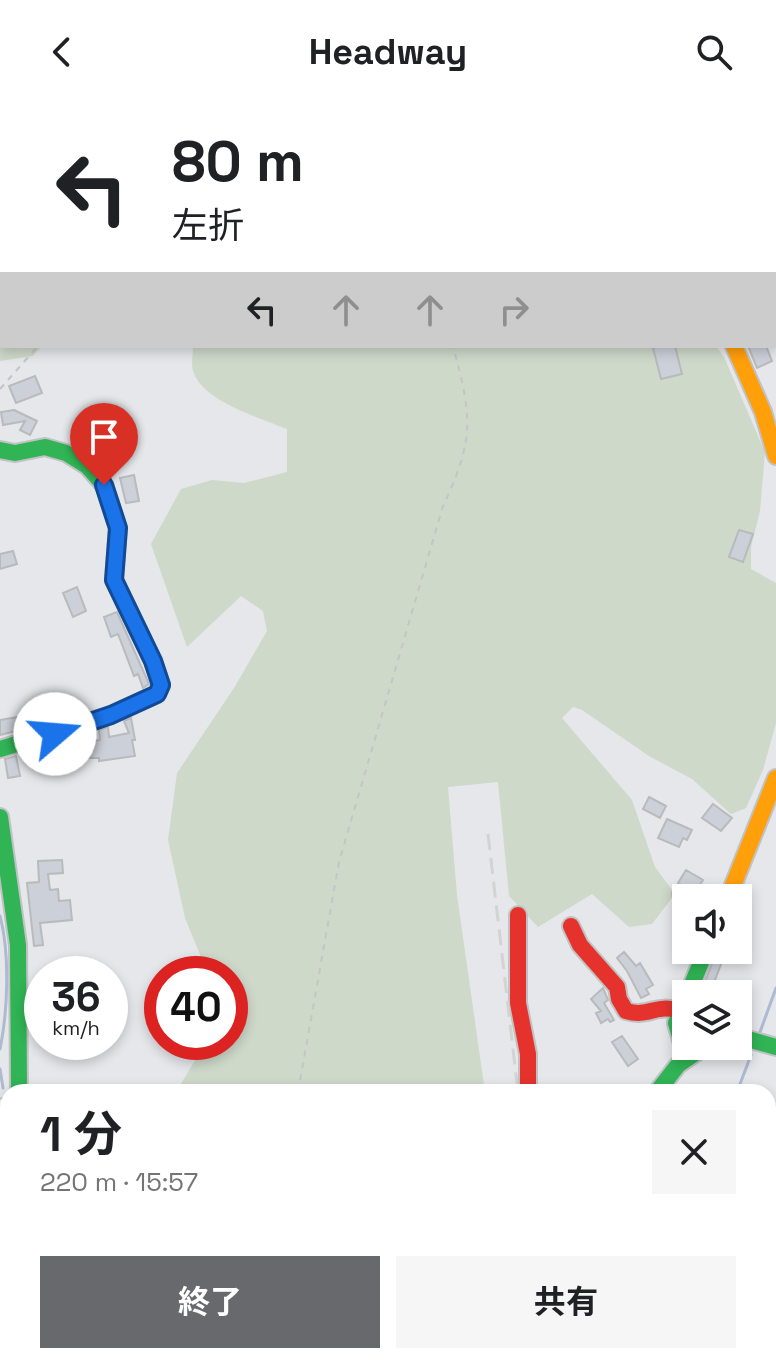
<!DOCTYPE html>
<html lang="ja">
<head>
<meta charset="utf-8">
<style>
	body { margin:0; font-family:"Space Grotesk","Noto Sans JP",sans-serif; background:#f6f6f6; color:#202124; height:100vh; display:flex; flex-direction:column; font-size:30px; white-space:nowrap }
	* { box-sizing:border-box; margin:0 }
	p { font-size:26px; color:#757577 }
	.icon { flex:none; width:44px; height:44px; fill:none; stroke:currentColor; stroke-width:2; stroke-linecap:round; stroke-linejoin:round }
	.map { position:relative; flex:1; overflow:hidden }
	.details { position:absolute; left:0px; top:980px; width:776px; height:280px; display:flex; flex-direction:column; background:#fff; border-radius:24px 24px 0 0; box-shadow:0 4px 12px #0003 }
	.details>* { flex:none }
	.hud { position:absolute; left:0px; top:0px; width:776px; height:244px; box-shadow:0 4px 12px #0003; background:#fff; color:#202124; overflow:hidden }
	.fabs { position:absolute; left:672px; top:780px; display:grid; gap:16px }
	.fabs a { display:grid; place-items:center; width:80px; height:80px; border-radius:0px; background:#fff; box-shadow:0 4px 12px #0003; font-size:40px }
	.speed { position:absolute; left:24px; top:852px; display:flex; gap:16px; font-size:40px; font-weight:700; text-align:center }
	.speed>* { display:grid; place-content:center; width:104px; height:104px; border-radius:50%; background:#fff; box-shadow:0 4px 12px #0003; line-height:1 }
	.speed small { font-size:20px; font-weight:400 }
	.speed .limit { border:12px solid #d22; background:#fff; color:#111 }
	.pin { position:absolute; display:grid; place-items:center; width:68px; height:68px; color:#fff; margin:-82px -34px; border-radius:50% 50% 50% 0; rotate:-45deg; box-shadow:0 0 8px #0007 }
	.pin .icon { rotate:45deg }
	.me { position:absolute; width:88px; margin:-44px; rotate:72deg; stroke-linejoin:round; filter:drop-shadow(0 0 6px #0008) }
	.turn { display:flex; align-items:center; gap:28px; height:168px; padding:0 40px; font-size:36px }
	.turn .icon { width:104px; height:104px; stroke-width:2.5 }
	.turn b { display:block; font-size:56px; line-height:68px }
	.lanes { display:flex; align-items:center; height:76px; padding:0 40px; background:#0003; justify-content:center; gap:40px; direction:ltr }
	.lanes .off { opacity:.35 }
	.round { display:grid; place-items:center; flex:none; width:84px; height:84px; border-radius:0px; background:#f6f6f6 }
	.overview { display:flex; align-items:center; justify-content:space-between; height:136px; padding:0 40px }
	h1 { font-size:48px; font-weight:700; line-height:60px }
	.primary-button { display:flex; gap:16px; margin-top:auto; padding:16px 40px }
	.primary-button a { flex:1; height:92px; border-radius:0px; background:#68696c; color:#fff; font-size:32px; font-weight:700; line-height:92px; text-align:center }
	.primary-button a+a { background:#f6f6f6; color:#202124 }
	header { display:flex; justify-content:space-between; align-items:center; height:104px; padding:0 40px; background:#fff; font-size:36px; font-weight:700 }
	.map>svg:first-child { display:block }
	.green { fill:#ced9ca }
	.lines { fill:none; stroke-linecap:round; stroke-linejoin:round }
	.stream { stroke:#adbad1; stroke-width:3 }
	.building { fill:#ccd0d8; stroke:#b9babc; stroke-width:2 }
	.street-casing { stroke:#c1c2c4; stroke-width:16 }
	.fast-casing { stroke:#c1c2c4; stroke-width:20 }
	.slow-casing { stroke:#c1c2c4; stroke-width:20 }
	.jam-casing { stroke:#c1c2c4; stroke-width:20 }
	.path { stroke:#c5c5c7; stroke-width:2; stroke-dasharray:6 6; stroke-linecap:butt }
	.street { stroke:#fbfbfc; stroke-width:12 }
	.fast { stroke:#30b455; stroke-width:16 }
	.slow { stroke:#ff9f0a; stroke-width:16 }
	.jam { stroke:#e5322d; stroke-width:16 }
	.rail { stroke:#d2d3d3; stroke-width:3; stroke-dasharray:16 8; stroke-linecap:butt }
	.route-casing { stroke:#114b97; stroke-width:20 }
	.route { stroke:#1a73e8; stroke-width:14 }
</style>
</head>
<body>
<header><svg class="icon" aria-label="back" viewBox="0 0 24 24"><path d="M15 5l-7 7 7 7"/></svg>Headway<svg class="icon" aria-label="search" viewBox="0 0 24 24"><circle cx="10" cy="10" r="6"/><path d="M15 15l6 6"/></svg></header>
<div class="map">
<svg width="776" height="1260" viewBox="0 0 776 1260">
	<rect width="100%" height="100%" fill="#e5e7ea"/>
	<!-- green -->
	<path class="green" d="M0 0H433L2 2V242H42L33 252 0 257Z
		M193 242H716L724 253 765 348 760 407 751 443V465L776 479V619L763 666 746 704 731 710 692 675 649 652 582 606 573 603 562 614 632 696 655 763 675 790 652 820 629 823 592 790 538 823 509 792 498 678 448 683 457 791 485 988 452 984 447 988H176L206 938H230V870H208L185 814 168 736 177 669 234 584 267 527 263 507 241 492 187 543 151 440 181 385 212 376 244 379 287 368V325C259 313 203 298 193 267 191 260 193 249 193 242Z
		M137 1252H503L493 1260H137Z"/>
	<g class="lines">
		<!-- stream -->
		<path class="stream" d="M683 0V2
			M774 210 776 215
			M0 812C10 850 8 906 0 945
			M760 928 776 884
			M0 965 3 984
			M737 988 751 951
			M0 1028 3 1019
			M565 1260 577 1252"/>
	</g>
	<!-- building -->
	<path class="building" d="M660 242H675L682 270 661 275 653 244Z
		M748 242H766L772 257 757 264Z
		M35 272 42 289 16 299 9 282Z
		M14 306 37 317 30 331 20 326 25 317 3 321 1 308Z
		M134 371 139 397 126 399 120 374Z
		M739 426 753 430 743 458 729 453Z
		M13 447 17 460 0 465V450Z
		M77 483 86 507 73 513 63 489Z
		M117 508 149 580 143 584 138 570 134 572 118 530 111 533 104 513Z
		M24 612 25 619 40 617V621L0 631V616Z
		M131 614 135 636H132L135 652 99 657V654H87L64 658 62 642 75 640 74 634 82 631 83 638 100 636 99 626 108 623 109 633 129 629 124 617Z
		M16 652 20 672 8 674 5 655Z
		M649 693 666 702 660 714 643 705Z
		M713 700 732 714 721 727 702 714Z
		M667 715 692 726 687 736 683 734 679 743 658 734Z
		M62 756 63 769 48 770 50 786 58 785 59 797 70 796 72 816 40 819 43 841 34 842 27 779 39 778 38 757Z
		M686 766 703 776 694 789 678 779Z
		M686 786V826L676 824 677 816 672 789Z
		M624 848 636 862 640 859 653 881 646 885 649 890 641 894 627 867 617 854Z
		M715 852 723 855 710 889 702 886Z
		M603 884 608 896 604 899 614 916 610 918 608 915 601 919 596 909 601 907 591 895Z
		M622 932 638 955 628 962 612 938Z"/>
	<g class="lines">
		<!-- street casing -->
		<g class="street-casing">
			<path id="street" d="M761 0 762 2
				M774 37 776 43
				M774 89 776 88
				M0 1002 8 1000
				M0 1161 8 1163"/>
		</g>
		<!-- fast casing -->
		<g class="fast-casing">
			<path id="fast" d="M616 0 617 2
				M0 346 15 349 45 343 66 349 87 362 104 381 118 424 114 476 153 557 161 581 157 590 111 611 0 645
				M0 713 18 841 19 988
				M688 890 706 846
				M686 895 676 919 686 953
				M738 935H748L776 943
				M657 988 678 961 706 942
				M768 1188 776 1171
				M532 1260 539 1252"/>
		</g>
		<!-- slow casing -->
		<g class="slow-casing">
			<path id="slow" d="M734 242 763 308 776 352
				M728 794 776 674
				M747 1252 748 1260"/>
		</g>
		<!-- jam casing -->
		<g class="jam-casing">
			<path id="jam" d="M518 811V899L528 950V988
				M571 822 580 841 617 883 619 895 626 907C650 914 654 899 681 907
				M20 1252V1260"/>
		</g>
		<!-- path -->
		<path class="path" d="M49 0V2
			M250 0 252 2
			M0 285 38 242
			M298 988 339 758 443 402C475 334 472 313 453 242"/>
		<!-- street -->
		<use href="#street" class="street"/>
		<!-- fast -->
		<use href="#fast" class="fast"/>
		<!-- slow -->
		<use href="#slow" class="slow"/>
		<!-- jam -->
		<use href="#jam" class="jam"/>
		<!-- rail -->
		<path class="rail" d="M482 2V0
			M488 730 518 988
			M558 1252 559 1260"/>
	</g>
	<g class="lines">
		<!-- route casing -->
		<g class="route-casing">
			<path id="route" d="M55 630 111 611 157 590 161 581 153 557 114 476 118 424 104 381"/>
		</g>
		<!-- route -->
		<use href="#route" class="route"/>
	</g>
</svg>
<div class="fabs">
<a><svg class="icon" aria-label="sound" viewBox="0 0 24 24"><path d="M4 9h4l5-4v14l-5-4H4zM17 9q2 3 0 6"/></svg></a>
<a><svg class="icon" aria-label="layers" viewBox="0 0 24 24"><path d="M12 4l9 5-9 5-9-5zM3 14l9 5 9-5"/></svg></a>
</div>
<div class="speed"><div>36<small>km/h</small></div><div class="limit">40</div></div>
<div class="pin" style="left:104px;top:381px;background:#d93025"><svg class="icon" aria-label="arrive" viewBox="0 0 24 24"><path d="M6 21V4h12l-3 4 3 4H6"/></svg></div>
<svg class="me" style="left:55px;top:630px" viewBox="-20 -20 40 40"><circle r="19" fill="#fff"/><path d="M0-13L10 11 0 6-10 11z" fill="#1a73e8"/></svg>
<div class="hud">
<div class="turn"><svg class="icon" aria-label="left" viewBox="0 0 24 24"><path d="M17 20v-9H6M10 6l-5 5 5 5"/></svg><div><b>80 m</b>左折</div></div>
<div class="lanes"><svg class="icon" aria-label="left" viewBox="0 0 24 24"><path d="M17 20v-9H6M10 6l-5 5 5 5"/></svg><svg class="icon off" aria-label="ahead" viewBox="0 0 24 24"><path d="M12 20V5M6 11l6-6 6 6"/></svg><svg class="icon off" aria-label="ahead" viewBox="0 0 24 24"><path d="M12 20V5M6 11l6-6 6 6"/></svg><svg class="icon off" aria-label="right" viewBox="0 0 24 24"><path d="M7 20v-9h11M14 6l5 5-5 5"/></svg></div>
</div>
<section class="details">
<div class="overview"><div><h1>1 分</h1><p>220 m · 15:57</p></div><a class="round"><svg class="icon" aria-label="close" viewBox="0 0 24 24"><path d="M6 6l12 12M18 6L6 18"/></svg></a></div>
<div class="primary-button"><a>終了</a><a>共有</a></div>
</section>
</div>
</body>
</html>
